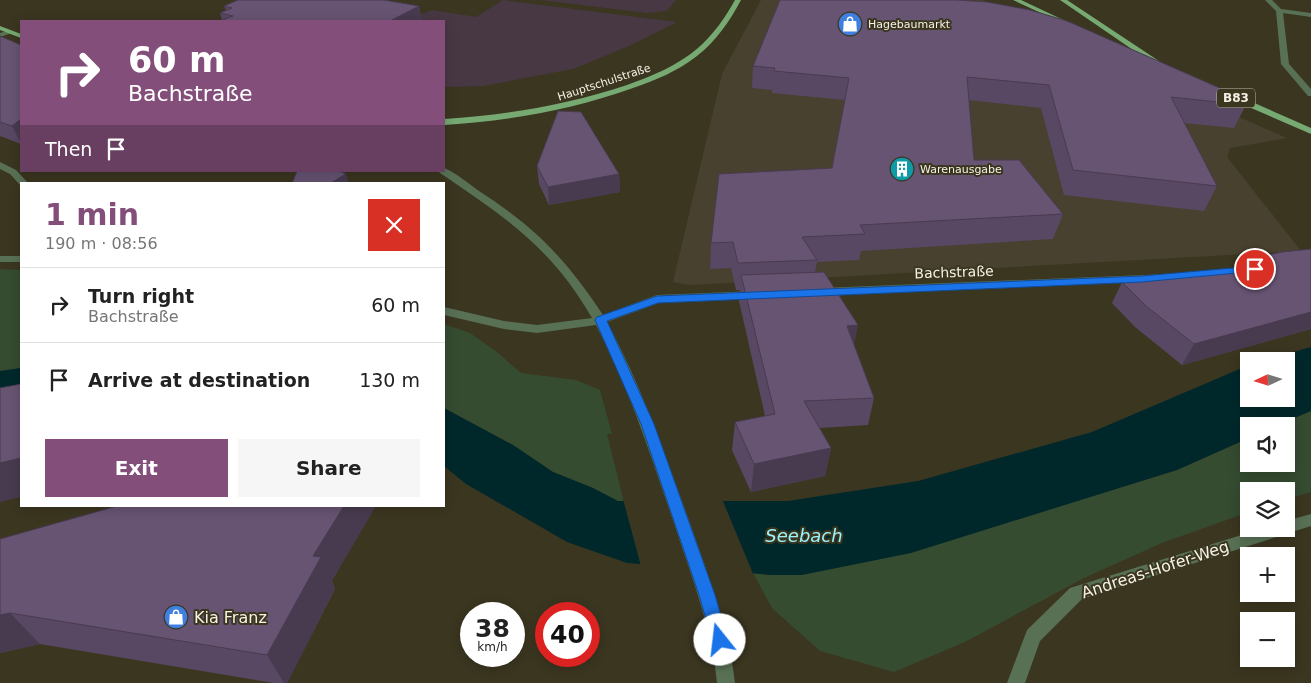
<!DOCTYPE html>
<html lang="en">
<head>
<meta charset="utf-8">
<style>
	body { margin:0; font-family:"DejaVu Sans",sans-serif; background:#f6f6f6; color:#222; height:100vh; display:flex; flex-direction:column; font-size:19px; white-space:nowrap }
	* { box-sizing:border-box; margin:0 }
	p { font-size:16px; color:#767676 }
	.icon { flex:none; width:28px; height:28px; fill:none; stroke:currentColor; stroke-width:2; stroke-linecap:round; stroke-linejoin:round }
	.map { position:relative; flex:1; overflow:hidden }
	.panel { position:absolute; left:20px; top:182px; width:425px; height:325px; display:flex; flex-direction:column; background:#fff; border-radius:0px; box-shadow:0 2px 12px #0003 }
	.panel>* { flex:none }
	.guide { position:absolute; left:20px; top:20px; width:425px; height:152px; border-radius:0px; box-shadow:0 2px 12px #0003; background:#834f7a; color:#fff; overflow:hidden }
	.needle { width:32px; rotate:266deg }
	.fabs { position:absolute; left:1240px; top:352px; display:grid; gap:10px }
	.fabs a { display:grid; place-items:center; width:55px; height:55px; border-radius:0px; background:#fff; box-shadow:0 2px 12px #0003; font-size:25px }
	.speed { position:absolute; left:460px; top:602px; display:flex; gap:10px; font-size:25px; font-weight:700; text-align:center }
	.speed>* { display:grid; place-content:center; width:65px; height:65px; border-radius:50%; background:#fff; box-shadow:0 2px 12px #0003; line-height:1 }
	.speed small { font-size:12px; font-weight:400 }
	.speed .limit { border:8px solid #d22; background:#fff; color:#111 }
	.pin { position:absolute; display:grid; place-items:center; width:42px; height:42px; color:#fff; margin:-21px; border:2px solid #fff; border-radius:50%; box-shadow:0 1px 5px #0007 }
	.me { position:absolute; width:55px; margin:-28px; rotate:344deg; stroke-linejoin:round; filter:drop-shadow(0 0 4px #0008) }
	.turn { display:flex; align-items:center; gap:18px; height:105px; padding:0 25px; font-size:22px }
	.turn .icon { width:65px; height:65px; stroke-width:2.5 }
	.turn b { display:block; font-size:35px; line-height:42px }
	.then { display:flex; align-items:center; height:48px; padding:0 25px; background:#0003; gap:10px; font-size:19px }
	.round { display:grid; place-items:center; flex:none; width:52px; height:52px; border-radius:0px; background:#f6f6f6 }
	.summary { display:flex; align-items:center; justify-content:space-between; height:85px; padding:0 25px }
	h1 { font-size:30px; font-weight:800; line-height:38px; color:#834f7a }
	.cta { display:flex; gap:10px; margin-top:auto; padding:10px 25px }
	.cta a { flex:1; height:58px; border-radius:0px; background:#834f7a; color:#fff; font-size:20px; font-weight:800; line-height:58px; text-align:center }
	.cta a+a { background:#f6f6f6; color:#222 }
	ul { padding:0; list-style:none }
	li { display:flex; align-items:center; gap:15px; height:75px; padding:0 25px; border-top:1px solid #e0e0e0 }
	li div { flex:1 }
	li b { display:block; font-size:19px }
	li em { font-style:normal }
	.map>svg:first-child { display:block }
	.commercial { fill:#48412f }
	.education { fill:#483844 }
	.green { fill:#354c31 }
	.water { fill:#00282b }
	.pier { fill:#3b3620 }
	.lines { fill:none; stroke-linecap:round; stroke-linejoin:round }
	.minor { fill:#587155; fill-rule:evenodd }
	.major { fill:#76aa72; fill-rule:evenodd }
	.wall { fill:#594863 }
	.shaded-wall { fill:#483b50 }
	.building { fill:#675473; stroke:#483b50 }
	.route { fill:#1a73e8; stroke:#114b97 }
	.labels { text-anchor:middle; stroke-width:4; stroke-linejoin:round; paint-order:stroke }
	.far-poi-label { font-size:11px; fill:#f5f2e5; stroke:#3b3620; text-anchor:start }
	.far-street-label { font-size:11px; fill:#f5f2e5; stroke:#3b3620 }
	.shield { fill:#3b3620; stroke:#bdbaaa; stroke-width:1 }
	.shield-label { font-size:12px; font-weight:bold; fill:#f5f2e5 }
	.street-label { font-size:14px; fill:#f5f2e5; stroke:#3b3620 }
	.near-street-label { font-size:16px; fill:#f5f2e5; stroke:#3b3620 }
	.near-poi-label { font-size:16px; fill:#f5f2e5; stroke:#3b3620; text-anchor:start }
	.near-water-label { font-size:18px; font-style:italic; fill:#9af2fa; stroke:#3b3620 }
</style>
</head>
<body>
<div class="map">
<svg width="1311" height="683" viewBox="0 0 1311 683">
	<rect width="100%" height="100%" fill="#3b3620"/>
	<!-- commercial -->
	<path class="commercial" d="M761 0H983L1068 42 1287 138 1230 148 1227 157 1301 251 690 285 673 282 722 74Z"/>
	<!-- education -->
	<path class="education" d="M503 0 677 22 629 46 573 69 483 86 444 87V21H216L254 8 412 18 432 10 476 17Z
		M541 0H676L667 11 647 13Z"/>
	<!-- green -->
	<path class="green" d="M0 269 21 270V368L0 371Z
		M444 324 470 333 497 352 521 373 576 380 600 390 612 434H607L624 502H618L593 488 553 472 513 445 444 408Z
		M1311 411V492L1286 500V491H1249V512L1162 543 1084 578 965 642 894 672 820 651 772 608 753 573 772 575 1049 509 1177 470 1249 438V464H1286V426H1275Z"/>
	<!-- water -->
	<path class="water" d="M1311 347V411L1275 426H1249V438L1177 470 911 553 802 575H772L627 563 567 542 466 484 444 466V408L513 445 553 472 593 488 618 501H788L918 481 1092 432 1249 365V399H1286V361H1261Z
		M21 368V399L0 403V371Z"/>
	<!-- pier -->
	<path class="pier" d="M623 499H722L754 576 641 566Z"/>
	<g class="lines">
		<!-- minor -->
		<path class="minor" d="M1265 0H1272L1281 9 1311 13V17L1283 13 1289 64 1311 89V96H1308L1281 64 1276 11Z
			M10 30 14 32 12 33 0 37V33Z
			M0 162 16 170 29 184H21V186L10 174 0 169Z
			M444 168C456 173 468 183 479 191 536 228 565 258 603 315L657 295 755 291 761 295 755 299 659 303 607 322C642 387 666 457 691 526 709 578 729 628 735 683H717C712 628 692 578 675 526 651 457 630 389 596 325L537 333 504 329 444 315V307L504 321 537 325 592 318C551 247 506 218 440 173L438 171H444Z
			M0 256H21V262H0Z
			M1169 274 1175 277 1173 279 822 296 816 292 822 288Z
			M1311 514V526L1082 599 1040 641 1025 683H1007L1027 630 1070 588 1261 529H1286V521Z"/>
		<!-- major -->
		<path class="major" d="M735 0H741C730 21 716 41 697 56 678 71 656 80 633 88 572 110 509 121 444 125V119C507 115 567 105 627 85 652 76 677 66 698 48 713 35 725 18 735 0Z
			M1013 0H1021L1072 24 1067 25Z
			M1060 0H1067L1165 65 1158 67Z
			M0 26 21 34V38L0 30Z
			M1228 94H1234L1311 128V134L1228 98Z"/>
	</g>
	<!-- wall -->
	<path class="wall" d="M780 0 1246 105 1234 128 1184 123 1217 186 1204 211 1064 195 1041 108 969 100 974 160 1063 214 1053 239 861 251 859 260 817 262 815 272 854 345 874 398 868 425 819 428 831 448 825 476 751 492 732 450 735 422 765 416 739 301 740 290H736L731 268 710 269 711 243 832 168 845 100 772 93V90L752 88 753 66Z
		M224 6H419L422 21H220L222 20 220 13 226 10Z
		M0 36 21 45V144L0 136Z
		M537 166 619 174 620 192 549 205 539 184Z
		M1311 249V329L1182 365 1135 327 1112 303 1122 282 1249 266 1254 258Z
		M0 539 332 581 335 589 287 683H274L40 644 0 653Z"/>
	<!-- shaded-wall -->
	<path class="shaded-wall" d="M419 6 422 21H390Z
		M21 119V143L12 126Z
		M346 174 349 184H329Z
		M619 174 620 192 549 205 548 187Z
		M1311 312V329L1182 365 1194 344Z
		M858 325 853 352 847 326Z
		M831 448 825 476 751 492 754 464Z
		M21 458V497L0 502V463Z
		M344 506H376L332 581 335 589 287 683H284L267 655 313 556Z
		M10 613 40 644 0 653V615Z"/>
	<!-- building -->
	<path class="building" d="M238 0H384L419 6 390 21H220L233 16 220 13 232 8 224 6Z
		M780 0H957L987 2 1030 10 1067 21 1247 100 1246 105 1171 97 1217 186 1073 170 1049 85 967 77 974 160H1019L1063 214 860 225 865 234 802 237 817 260 738 263 733 242 711 243 719 174 832 168 849 78 774 71 775 68 753 66Z
		M0 36 21 45V119L12 126 0 122Z
		M558 111 581 112 619 174 548 187 537 166Z
		M297 171H339L346 174 329 184H292Z
		M1311 249V312L1194 344 1146 306 1122 282 1264 265 1254 258 1282 252Z
		M824 272 858 325 847 326 874 398 804 401 831 448 754 464 735 422 775 414 741 275Z
		M21 384V458L0 463V388Z
		M117 506H344L313 556 321 557 267 655 10 613 0 615V539Z"/>
	<!-- route -->
	<path class="route" d="M1255 266 1260 269 1258 271 1142 282 658 303 607 321 654 424 715 595 728 640 726 646 720 648 714 646 712 640 699 595 641 424 595 320 597 317 657 296 1142 276Z"/>
	<!-- icons -->
	<defs>
		<g id="shop-disc" transform="scale(1.25)"><circle r="9.5" fill="#3f7fe0" stroke="#3b3620"/><path d="M-5-2.5h2.3a2.7 3.5 0 0 1 5.4 0H5L5.5 6h-11ZM-1.5-2.5h3a1.5 2.3 0 0 0-3 0Z" fill="#fff"/></g>
		<g id="building-disc" transform="scale(1.25)"><circle r="9.5" fill="#0f9aa8" stroke="#3b3620"/><path d="M-4-6H4V6H1V3H-1V6H-4ZM-2.5-4.3h1.7v1.8h-1.7ZM.8-4.3h1.7v1.8H.8ZM-2.5-1h1.7V.8h-1.7ZM.8-1h1.7V.8H.8Z" fill="#fff"/></g>
	</defs>
	<g fill-rule="evenodd">
		<use href="#shop-disc" x="850" y="24"/>
		<use href="#building-disc" x="902" y="169"/>
		<use href="#shop-disc" x="176" y="617"/>
	</g>
	<g class="labels">
		<!-- far-poi labels -->
		<g class="far-poi-label">
			<text x="868" y="28">Hagebaumarkt</text>
			<text x="920" y="173">Warenausgabe</text>
		</g>
		<!-- far-street labels -->
		<g class="far-street-label">
			<text transform="translate(604 82) rotate(-18)" y="4">Hauptschulstraße</text>
		</g>
		<!-- shield labels -->
		<rect class="shield" x="1217" y="88.5" width="38" height="19" rx="4"/>
		<g class="shield-label">
			<text x="1236" y="102">B83</text>
		</g>
		<!-- street labels -->
		<g class="street-label">
			<text transform="translate(954 272) rotate(-2)" y="5">Bachstraße</text>
		</g>
		<!-- near-street labels -->
		<g class="near-street-label">
			<text transform="translate(1155 569) rotate(-18)" y="6">Andreas-Hofer-Weg</text>
		</g>
		<!-- near-poi labels -->
		<g class="near-poi-label">
			<text x="194" y="623">Kia Franz</text>
		</g>
		<!-- near-water labels -->
		<g class="near-water-label">
			<text x="804" y="542">Seebach</text>
		</g>
	</g>
</svg>
<div class="fabs">
<a><svg class="needle" viewBox="-14 -14 28 28"><path d="M0-13l5 13h-10z" fill="#e53935"/><path d="M0 13l5-13h-10z" fill="#767676"/></svg></a>
<a><svg class="icon" aria-label="sound" viewBox="0 0 24 24"><path d="M4 9h4l5-4v14l-5-4H4zM17 9q2 3 0 6"/></svg></a>
<a><svg class="icon" aria-label="layers" viewBox="0 0 24 24"><path d="M12 4l9 5-9 5-9-5zM3 14l9 5 9-5"/></svg></a>
<a>+</a>
<a>−</a>
</div>
<div class="speed"><div>38<small>km/h</small></div><div class="limit">40</div></div>
<div class="pin" style="left:1255px;top:269px;background:#d93025"><svg class="icon" aria-label="arrive" viewBox="0 0 24 24"><path d="M6 21V4h12l-3 4 3 4H6"/></svg></div>
<svg class="me" style="left:720px;top:640px" viewBox="-20 -20 40 40"><circle r="19" fill="#fff"/><path d="M0-13L10 11 0 6-10 11z" fill="#1a73e8"/></svg>
<div class="guide">
<div class="turn"><svg class="icon" aria-label="right" viewBox="0 0 24 24"><path d="M7 20v-9h11M14 6l5 5-5 5"/></svg><div><b>60 m</b>Bachstraße</div></div>
<div class="then">Then<svg class="icon" aria-label="arrive" viewBox="0 0 24 24"><path d="M6 21V4h12l-3 4 3 4H6"/></svg></div>
</div>
<section class="panel">
<div class="summary"><div><h1>1 min</h1><p>190 m · 08:56</p></div><a class="round" style="background:#d93025;color:#fff"><svg class="icon" aria-label="close" viewBox="0 0 24 24"><path d="M6 6l12 12M18 6L6 18"/></svg></a></div>
<ul>
<li><svg class="icon" aria-label="right" viewBox="0 0 24 24"><path d="M7 20v-9h11M14 6l5 5-5 5"/></svg><div><b>Turn right</b><p>Bachstraße</p></div><em>60 m</em></li>
<li><svg class="icon" aria-label="arrive" viewBox="0 0 24 24"><path d="M6 21V4h12l-3 4 3 4H6"/></svg><div><b>Arrive at destination</b></div><em>130 m</em></li>
</ul>
<div class="cta"><a>Exit</a><a>Share</a></div>
</section>
</div>
</body>
</html>
